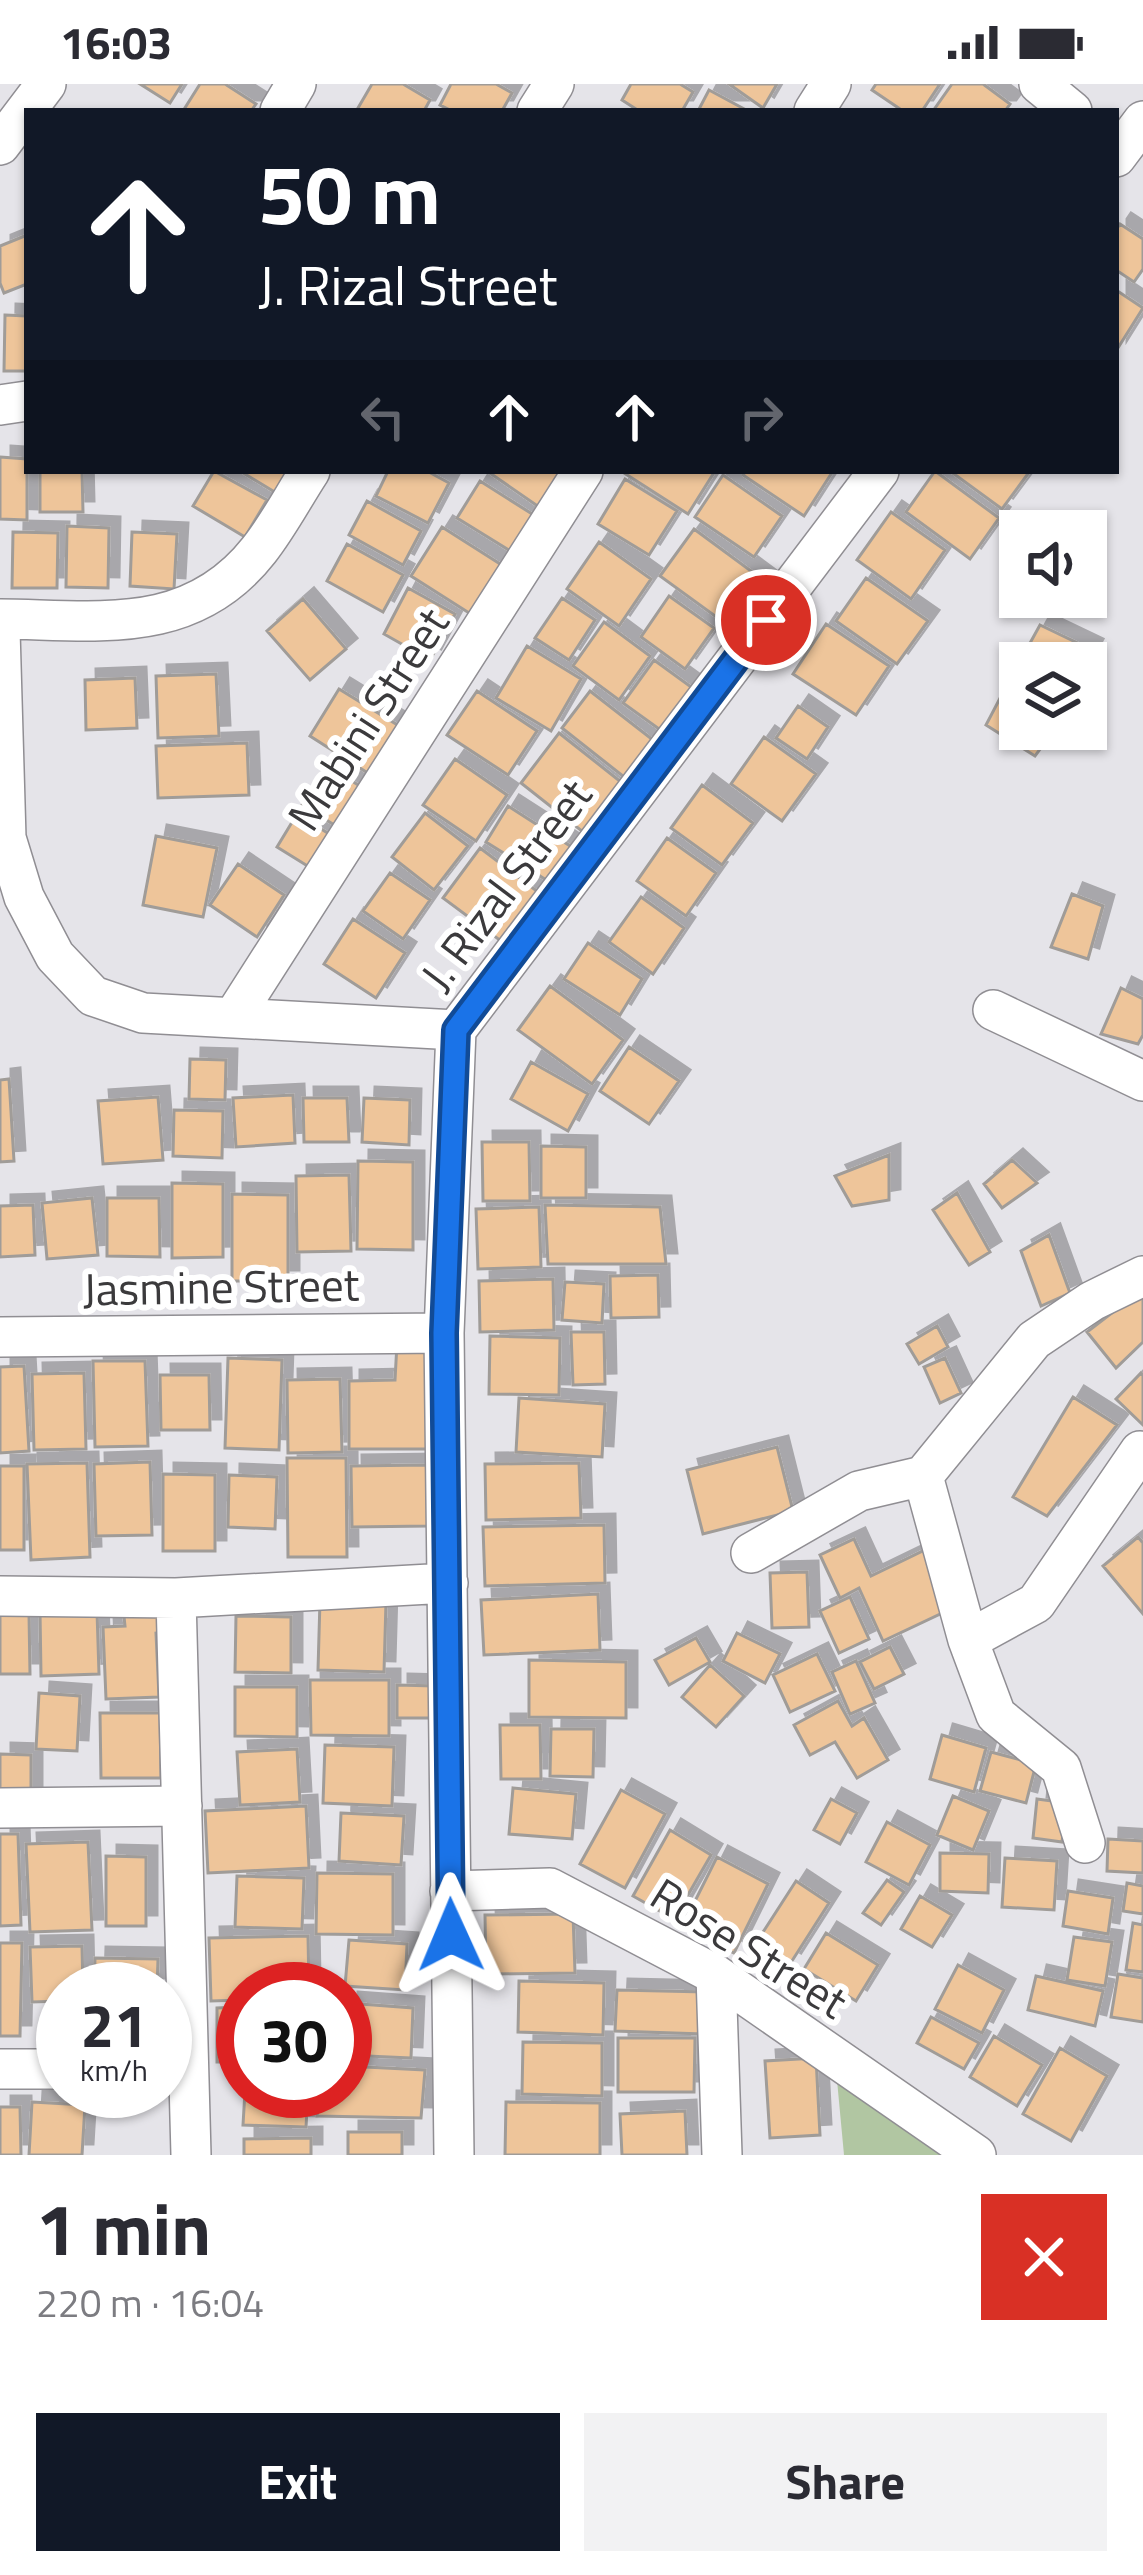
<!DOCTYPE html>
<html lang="en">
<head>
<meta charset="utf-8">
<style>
	body { margin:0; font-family:"Titillium Web",sans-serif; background:#f2f2f3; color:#2b2b33; height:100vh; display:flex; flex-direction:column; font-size:45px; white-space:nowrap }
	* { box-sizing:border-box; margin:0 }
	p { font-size:39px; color:#7c7c81 }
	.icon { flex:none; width:66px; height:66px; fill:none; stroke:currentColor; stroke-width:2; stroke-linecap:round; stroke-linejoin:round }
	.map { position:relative; height:2071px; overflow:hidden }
	.panel { display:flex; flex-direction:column; background:#fff; flex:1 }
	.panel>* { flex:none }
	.banner { position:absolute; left:24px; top:24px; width:1095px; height:366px; border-radius:0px; box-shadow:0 3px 9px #0004; background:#111827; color:#fff; overflow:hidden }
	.fabs { position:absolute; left:999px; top:426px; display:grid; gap:24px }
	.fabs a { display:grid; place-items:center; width:108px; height:108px; border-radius:0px; background:#fff; box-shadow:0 3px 9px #0004; font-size:60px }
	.speed { position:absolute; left:36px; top:1878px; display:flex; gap:24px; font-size:60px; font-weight:700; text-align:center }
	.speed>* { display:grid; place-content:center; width:156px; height:156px; border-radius:50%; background:#fff; box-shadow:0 3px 9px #0004; line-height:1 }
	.speed small { font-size:30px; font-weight:400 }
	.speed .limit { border:18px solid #d22; background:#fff; color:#111 }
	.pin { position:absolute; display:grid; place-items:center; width:102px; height:102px; color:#fff; margin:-51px; border:6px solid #fff; border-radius:50%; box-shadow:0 3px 12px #0007 }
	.me { position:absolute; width:132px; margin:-66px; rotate:359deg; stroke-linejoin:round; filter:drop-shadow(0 0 9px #0008) }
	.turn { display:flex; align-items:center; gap:42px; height:252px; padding:0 36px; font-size:54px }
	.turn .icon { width:156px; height:156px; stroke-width:2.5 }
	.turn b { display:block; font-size:84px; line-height:102px }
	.lanes { display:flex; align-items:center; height:114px; padding:0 36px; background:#0003; justify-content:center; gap:60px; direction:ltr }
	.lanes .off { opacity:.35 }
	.round { display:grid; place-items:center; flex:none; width:126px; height:126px; border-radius:0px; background:#f2f2f3 }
	.summary { display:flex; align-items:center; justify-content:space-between; height:204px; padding:0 36px }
	h1 { font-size:72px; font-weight:700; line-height:90px }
	.action { display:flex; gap:24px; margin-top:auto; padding:24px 36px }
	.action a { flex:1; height:138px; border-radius:0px; background:#111827; color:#fff; font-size:48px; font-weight:700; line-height:138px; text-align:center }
	.action a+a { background:#f2f2f3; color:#2b2b33 }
	.status { display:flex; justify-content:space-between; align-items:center; height:84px; padding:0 60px; background:#fff; direction:ltr }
	.status svg { height:33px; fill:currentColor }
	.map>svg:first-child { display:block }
	.green { fill:#b1c6a2 }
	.building { fill:#eec59a; stroke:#a09c98; stroke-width:3; filter:url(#shadow) }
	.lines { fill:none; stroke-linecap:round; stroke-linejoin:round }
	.street-casing { stroke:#908e93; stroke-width:42 }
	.street { stroke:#fff; stroke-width:39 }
	.route-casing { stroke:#114b97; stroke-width:30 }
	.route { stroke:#1a73e8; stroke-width:21 }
	.labels { text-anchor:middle; stroke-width:12; stroke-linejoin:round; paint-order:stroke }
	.street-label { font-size:45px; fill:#3b3a3c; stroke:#fff }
</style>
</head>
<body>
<div class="status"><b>16:03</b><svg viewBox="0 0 49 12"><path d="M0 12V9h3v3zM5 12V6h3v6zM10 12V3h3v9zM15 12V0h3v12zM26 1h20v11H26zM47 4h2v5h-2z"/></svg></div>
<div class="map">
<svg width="1143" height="2071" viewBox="0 0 1143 2071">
	<defs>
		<filter id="shadow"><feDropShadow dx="11" dy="-11" stdDeviation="0" flood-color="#0004"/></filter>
	</defs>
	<rect width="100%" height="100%" fill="#e5e4e9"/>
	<!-- green -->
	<path class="green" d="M837 1996 943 2071H844Z"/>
	<!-- building -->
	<path class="building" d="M140 0H182L170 19Z
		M200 0H225L256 20 251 27H183Z
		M372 0H403L430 16 424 27H363L358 24Z
		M451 0H496L512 9 502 27H452L440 21Z
		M631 0H680L693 8 682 27H639L622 16Z
		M729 0H777L763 24Z
		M876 0H940L922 27H903L872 6Z
		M952 0H983L1010 20 1005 27H933Z
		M709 6 748 27H698Z
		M1120 140 1143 155V185L1134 198 1116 186V146Z
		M27 151V200L4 209 0 199V162Z
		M1116 206 1143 224 1116 267Z
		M5 231 27 232V287H4Z
		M0 373 27 375V436L0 435Z
		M40 387H82L83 428H40Z
		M214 387 267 416 245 453 193 422Z
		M240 387H291L278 410Z
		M388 387H427L449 399 428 439 376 412Z
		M487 387H563L539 423Z
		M621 387H715L688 430Z
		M746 387H833L804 432 743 391Z
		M935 387 999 434 970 475 906 428Z
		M950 387H1030L1002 425Z
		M723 391 782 432 754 473 695 433Z
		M625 395 677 427 649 471 598 440Z
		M480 397 540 435 517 471 457 434Z
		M367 417 421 447 403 481 349 451Z
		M891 428 945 466 911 515 857 476Z
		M67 442 109 444 108 504 66 503Z
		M442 443 508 485 477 534 411 492Z
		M694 445 770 501 737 548 660 492Z
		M13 448 58 449 57 504H12Z
		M132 448 177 450 174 505 130 502Z
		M599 458 651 495 619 542 567 505Z
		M347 460 403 491 383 528 327 497Z
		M866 494 928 537 897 580 836 537Z
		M408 504 455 530 430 576 384 550Z
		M669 512 714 544 685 585 641 553Z
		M562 514 595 536 569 576 535 554Z
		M303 515 346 565 310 596 267 547Z
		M604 538 650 572 619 616 573 582Z
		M826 540 889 582 856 631 793 590Z
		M1040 541 1092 566 1085 579H1020V591L1014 588Z
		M527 562 581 595 551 647 496 614Z
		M654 576 698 608 666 650 623 619Z
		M216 590 219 652 158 654 156 592Z
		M135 594 137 644 86 646 85 596Z
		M1010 595 1020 601V645H1055L1035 672 986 641Z
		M339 605 404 645 374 693 310 652Z
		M477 607 537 647 508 691 447 651Z
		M590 607 662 663 633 700 562 644Z
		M798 622 828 643 807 675 776 654Z
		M559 649 621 698 583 748 521 699Z
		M764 653 816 690 782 737 731 700Z
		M247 659 249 711 158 714 156 662Z
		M455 675 507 711 476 757 423 721Z
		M327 682 373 710 349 750 302 721Z
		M702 701 753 739 722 781 671 744Z
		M508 722 581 769 559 804 486 758Z
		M425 729 468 762 434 806 392 773Z
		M297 730 334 753 314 786 277 763Z
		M156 752 217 764 203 833 143 821Z
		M667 754 716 789 686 832 637 797Z
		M480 764 546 814 509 863 443 814Z
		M238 780 284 811 257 853 210 821Z
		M390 789 430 816 403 855 363 827Z
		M1072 810 1103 822 1088 875 1051 863Z
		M641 813 684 844 653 890 609 858Z
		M353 835 405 869 376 914 324 880Z
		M588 859 642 895 620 931 564 895Z
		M550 902 623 956 592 1000 518 946Z
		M1121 904 1143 915V951L1138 960 1101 950Z
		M629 963 679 997 649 1040 600 1007Z
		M190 975 226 976 225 1016 189 1015Z
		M531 978 588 1010 568 1047 511 1015Z
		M9 995 14 1077 0 1078V996Z
		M293 1011 295 1059 236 1063 233 1014Z
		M158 1013 163 1076 103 1080 98 1017Z
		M303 1014H347L349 1058H304Z
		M364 1014 410 1016 409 1061 362 1058Z
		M174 1026 223 1027 222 1074 173 1072Z
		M482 1058H529L530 1117H483Z
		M541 1062 586 1063V1114H541Z
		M889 1071V1116L852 1122 835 1092Z
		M1012 1076 1037 1099 1002 1124 984 1100Z
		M358 1077 413 1078V1166L357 1165Z
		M349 1091 351 1167 297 1168 296 1092Z
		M172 1099 223 1100V1173L172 1174Z
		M957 1109 990 1168 969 1181 933 1126Z
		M232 1110 288 1111V1197H232Z
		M92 1114 98 1171 47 1175 42 1119Z
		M107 1114H159L160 1173 107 1172Z
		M33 1121 35 1171 0 1173V1122Z
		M545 1121 660 1123 666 1180H548Z
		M539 1123 541 1183 478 1185 476 1125Z
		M1049 1151 1070 1209 1041 1222 1021 1167Z
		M658 1191 659 1233 611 1234 610 1192Z
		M553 1195 554 1246 480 1248 479 1197Z
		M565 1198 604 1200 602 1239 562 1236Z
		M1143 1205V1258L1116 1284 1087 1248Z
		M937 1242 948 1263 919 1280 907 1260Z
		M571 1248H604L605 1300 573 1301Z
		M490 1252 560 1254 559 1311 489 1310Z
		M397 1259 426 1260 427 1365H349V1297L395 1296Z
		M228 1274 282 1276 279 1366 225 1364Z
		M945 1274 961 1309 940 1319 924 1283Z
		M93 1277H145L148 1362 95 1363Z
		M24 1282 29 1367 0 1369V1283Z
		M84 1289 86 1365 34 1366 32 1290Z
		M1141 1289 1143 1291V1341L1116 1315Z
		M160 1291H209L210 1346H161Z
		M340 1295 342 1368 288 1369 287 1296Z
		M1073 1313 1117 1341 1047 1432 1013 1413Z
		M519 1314 605 1320 602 1373 516 1368Z
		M777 1363 793 1427 703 1450 687 1386Z
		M287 1374H346L347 1473H288Z
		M150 1378 152 1451 96 1452 94 1380Z
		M87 1379 90 1473 31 1476 27 1380Z
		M579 1379 581 1434 486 1436 485 1380Z
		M427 1381 428 1442 352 1443 351 1382Z
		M0 1382H24V1466H0Z
		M163 1390 215 1391V1467H163Z
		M229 1391 277 1393 275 1445 228 1443Z
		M604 1441 605 1499 485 1502 483 1443Z
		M1138 1453 1143 1459V1530L1103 1482Z
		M854 1455 871 1492 929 1464 957 1522 883 1557 859 1504 840 1514 820 1471Z
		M807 1488 809 1543 772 1544 770 1489Z
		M598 1510 600 1566 484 1571 481 1516Z
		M850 1513 869 1555 839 1569 820 1527Z
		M320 1516 386 1518 384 1588 318 1586Z
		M163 1521 165 1548 156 1549 159 1613 106 1615 103 1543 125 1542 123 1523Z
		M97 1527 99 1590 41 1592 40 1528Z
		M0 1530H29L30 1590H0Z
		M236 1532 291 1533V1589L235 1588Z
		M737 1549 780 1570 765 1599 723 1577Z
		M696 1554 710 1578 669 1601 655 1576Z
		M890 1563 904 1590 874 1605 860 1578Z
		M817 1570 835 1607 790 1628 773 1591Z
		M529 1576 626 1578V1634L529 1633Z
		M856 1577 875 1619 850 1630 832 1588Z
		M710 1581 744 1612 716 1643 682 1613Z
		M310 1596H389V1652L311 1651Z
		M397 1601 435 1602V1634H397Z
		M235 1603H297V1653L235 1652Z
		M39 1609 80 1612 77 1667 36 1665Z
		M838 1617 852 1642 864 1634 888 1676 857 1694 835 1658 810 1671 794 1641Z
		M100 1629H160L161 1694H101Z
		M500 1641H540L541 1695H501Z
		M551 1645H594L593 1693 550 1692Z
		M942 1651 986 1664 974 1708 930 1695Z
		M325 1661 394 1663 392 1722 323 1719Z
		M297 1665 300 1718 240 1721 237 1668Z
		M991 1668 1036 1680 1026 1719 980 1707Z
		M0 1670 31 1671V1717L0 1716Z
		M513 1704 576 1710 572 1755 509 1750Z
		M621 1706 665 1730 625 1804 580 1780Z
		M953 1712 989 1727 973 1766 937 1751Z
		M831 1715 857 1729 840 1760 814 1746Z
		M1037 1715 1067 1719 1062 1758 1033 1754Z
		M306 1722 309 1784 208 1789 205 1727Z
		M341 1729 404 1732 401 1781 339 1777Z
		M887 1738 930 1761 909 1801 866 1778Z
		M670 1746 711 1771 674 1835 633 1812Z
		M0 1750H18L21 1841 0 1842Z
		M1108 1755 1143 1757V1789L1107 1787Z
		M88 1758 92 1846 30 1848 26 1760Z
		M940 1769 989 1770 988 1809 940 1807Z
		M106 1772 146 1773V1842H106Z
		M717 1773 768 1800 734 1869 682 1843Z
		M1005 1774 1057 1777 1054 1826 1002 1823Z
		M317 1789 393 1790V1851L316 1850Z
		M237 1792 304 1794 302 1845 235 1843Z
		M887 1796 904 1808 881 1841 863 1829Z
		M796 1797 829 1819 790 1880 756 1859Z
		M1127 1799 1143 1802V1830L1123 1827Z
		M1068 1807 1113 1814 1108 1850 1063 1842Z
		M920 1812 952 1831 932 1863 901 1845Z
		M573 1830 575 1889 486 1890 485 1831Z
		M1133 1839 1143 1841V1888L1126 1886Z
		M826 1849 878 1881 856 1917 804 1885Z
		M308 1852 309 1905H243V1916L211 1917 209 1854Z
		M1074 1853 1112 1858 1105 1902 1067 1896Z
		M349 1856 407 1860 405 1906 345 1902Z
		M0 1859H22L20 1952H0Z
		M82 1862 83 1905H63V1917L32 1918 30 1863Z
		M95 1874 158 1875 157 1905H94Z
		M958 1881 1004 1906 982 1949 935 1925Z
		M1118 1890 1143 1894V1938L1111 1933Z
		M1036 1892 1103 1907 1095 1942 1028 1926Z
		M519 1897 604 1899 603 1951 518 1948Z
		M617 1906 706 1908 704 1950 615 1947Z
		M347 1919 413 1924 411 1974 345 1971Z
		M243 1923V1978H217V1924Z
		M931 1933 979 1959 964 1985 917 1959Z
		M994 1952 1042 1981 1017 2022 970 1993Z
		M618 1954H695L694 2008H618Z
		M523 1958 602 1959V2012L522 2010Z
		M1060 1964 1107 1992 1071 2057 1023 2030Z
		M816 1974 820 2051 770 2054 765 1977Z
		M345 1982 425 1986 421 2034 317 2032 321 2007H345Z
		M245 2007H308L306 2043 243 2041Z
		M32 2018 85 2021 82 2071H29Z
		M506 2018 600 2019V2071H505Z
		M0 2023H20L21 2071H0Z
		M685 2027 687 2071H622L620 2030Z
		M348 2048H402V2071H348Z
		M311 2054V2071H244V2055Z"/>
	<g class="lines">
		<!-- street casing -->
		<g class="street-casing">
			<path id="street" d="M1039 0 1072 27
				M280 27 296 0
				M537 27 554 0
				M814 27 831 0
				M0 61 46 0
				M1116 73 1143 37
				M0 321 27 317
				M0 535C98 536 191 553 259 466 278 442 293 413 310 387
				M0 546 6 754 24 813 55 872 93 912 143 929 456 946
				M993 926 1143 997
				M233 934 583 387
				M0 1253 444 1249
				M751 1469 859 1407 923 1392
				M0 1512 176 1514 448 1499
				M176 1514 191 2071
				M968 1556 1036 1519 1140 1367
				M0 1724 182 1722
				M1085 1759 1061 1684 996 1631 968 1556 923 1392 1034 1256 1092 1217 1143 1192
				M450 1807 550 1804 716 1891 976 2071
				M716 1891 722 2071
				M0 1985H63
				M454 2071 444 1249 456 946 879 387"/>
		</g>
		<!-- street -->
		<use href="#street" class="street"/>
	</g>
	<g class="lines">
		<!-- route casing -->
		<g class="route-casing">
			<path id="route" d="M451 1851 444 1249 456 946 766 536"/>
		</g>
		<!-- route -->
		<use href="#route" class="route"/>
	</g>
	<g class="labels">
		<!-- street labels -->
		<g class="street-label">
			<text transform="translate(368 635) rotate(-57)" y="16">Mabini Street</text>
			<text transform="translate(506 801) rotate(-53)" y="16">J. Rizal Street</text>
			<text transform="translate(221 1203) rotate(-1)" y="16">Jasmine Street</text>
			<text transform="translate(749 1864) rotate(32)" y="16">Rose Street</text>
		</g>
	</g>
</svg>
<div class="fabs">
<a><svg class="icon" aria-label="sound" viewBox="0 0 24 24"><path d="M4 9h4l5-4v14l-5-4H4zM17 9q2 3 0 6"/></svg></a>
<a><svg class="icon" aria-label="layers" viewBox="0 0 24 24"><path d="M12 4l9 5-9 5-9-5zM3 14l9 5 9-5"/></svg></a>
</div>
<div class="speed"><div>21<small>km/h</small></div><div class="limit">30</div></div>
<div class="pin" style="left:766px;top:536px;background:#d93025"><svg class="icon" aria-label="arrive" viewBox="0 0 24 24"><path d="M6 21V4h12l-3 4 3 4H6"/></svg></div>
<svg class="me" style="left:451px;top:1851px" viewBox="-20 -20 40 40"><path d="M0-17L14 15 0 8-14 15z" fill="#1a73e8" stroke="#fff" stroke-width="4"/></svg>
<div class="banner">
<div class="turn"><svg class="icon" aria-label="ahead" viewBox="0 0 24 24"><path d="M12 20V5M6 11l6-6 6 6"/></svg><div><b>50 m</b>J. Rizal Street</div></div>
<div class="lanes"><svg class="icon off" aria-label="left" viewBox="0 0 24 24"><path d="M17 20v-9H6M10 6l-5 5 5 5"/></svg><svg class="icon" aria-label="ahead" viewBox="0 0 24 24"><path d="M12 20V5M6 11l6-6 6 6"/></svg><svg class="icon" aria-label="ahead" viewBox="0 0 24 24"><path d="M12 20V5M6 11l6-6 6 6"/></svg><svg class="icon off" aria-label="right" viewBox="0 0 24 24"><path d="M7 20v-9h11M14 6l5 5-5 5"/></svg></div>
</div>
</div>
<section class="panel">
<div class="summary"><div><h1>1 min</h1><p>220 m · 16:04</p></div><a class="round" style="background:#d93025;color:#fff"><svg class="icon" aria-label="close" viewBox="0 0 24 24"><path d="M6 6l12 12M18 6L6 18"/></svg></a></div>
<div class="action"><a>Exit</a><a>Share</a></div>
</section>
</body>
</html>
